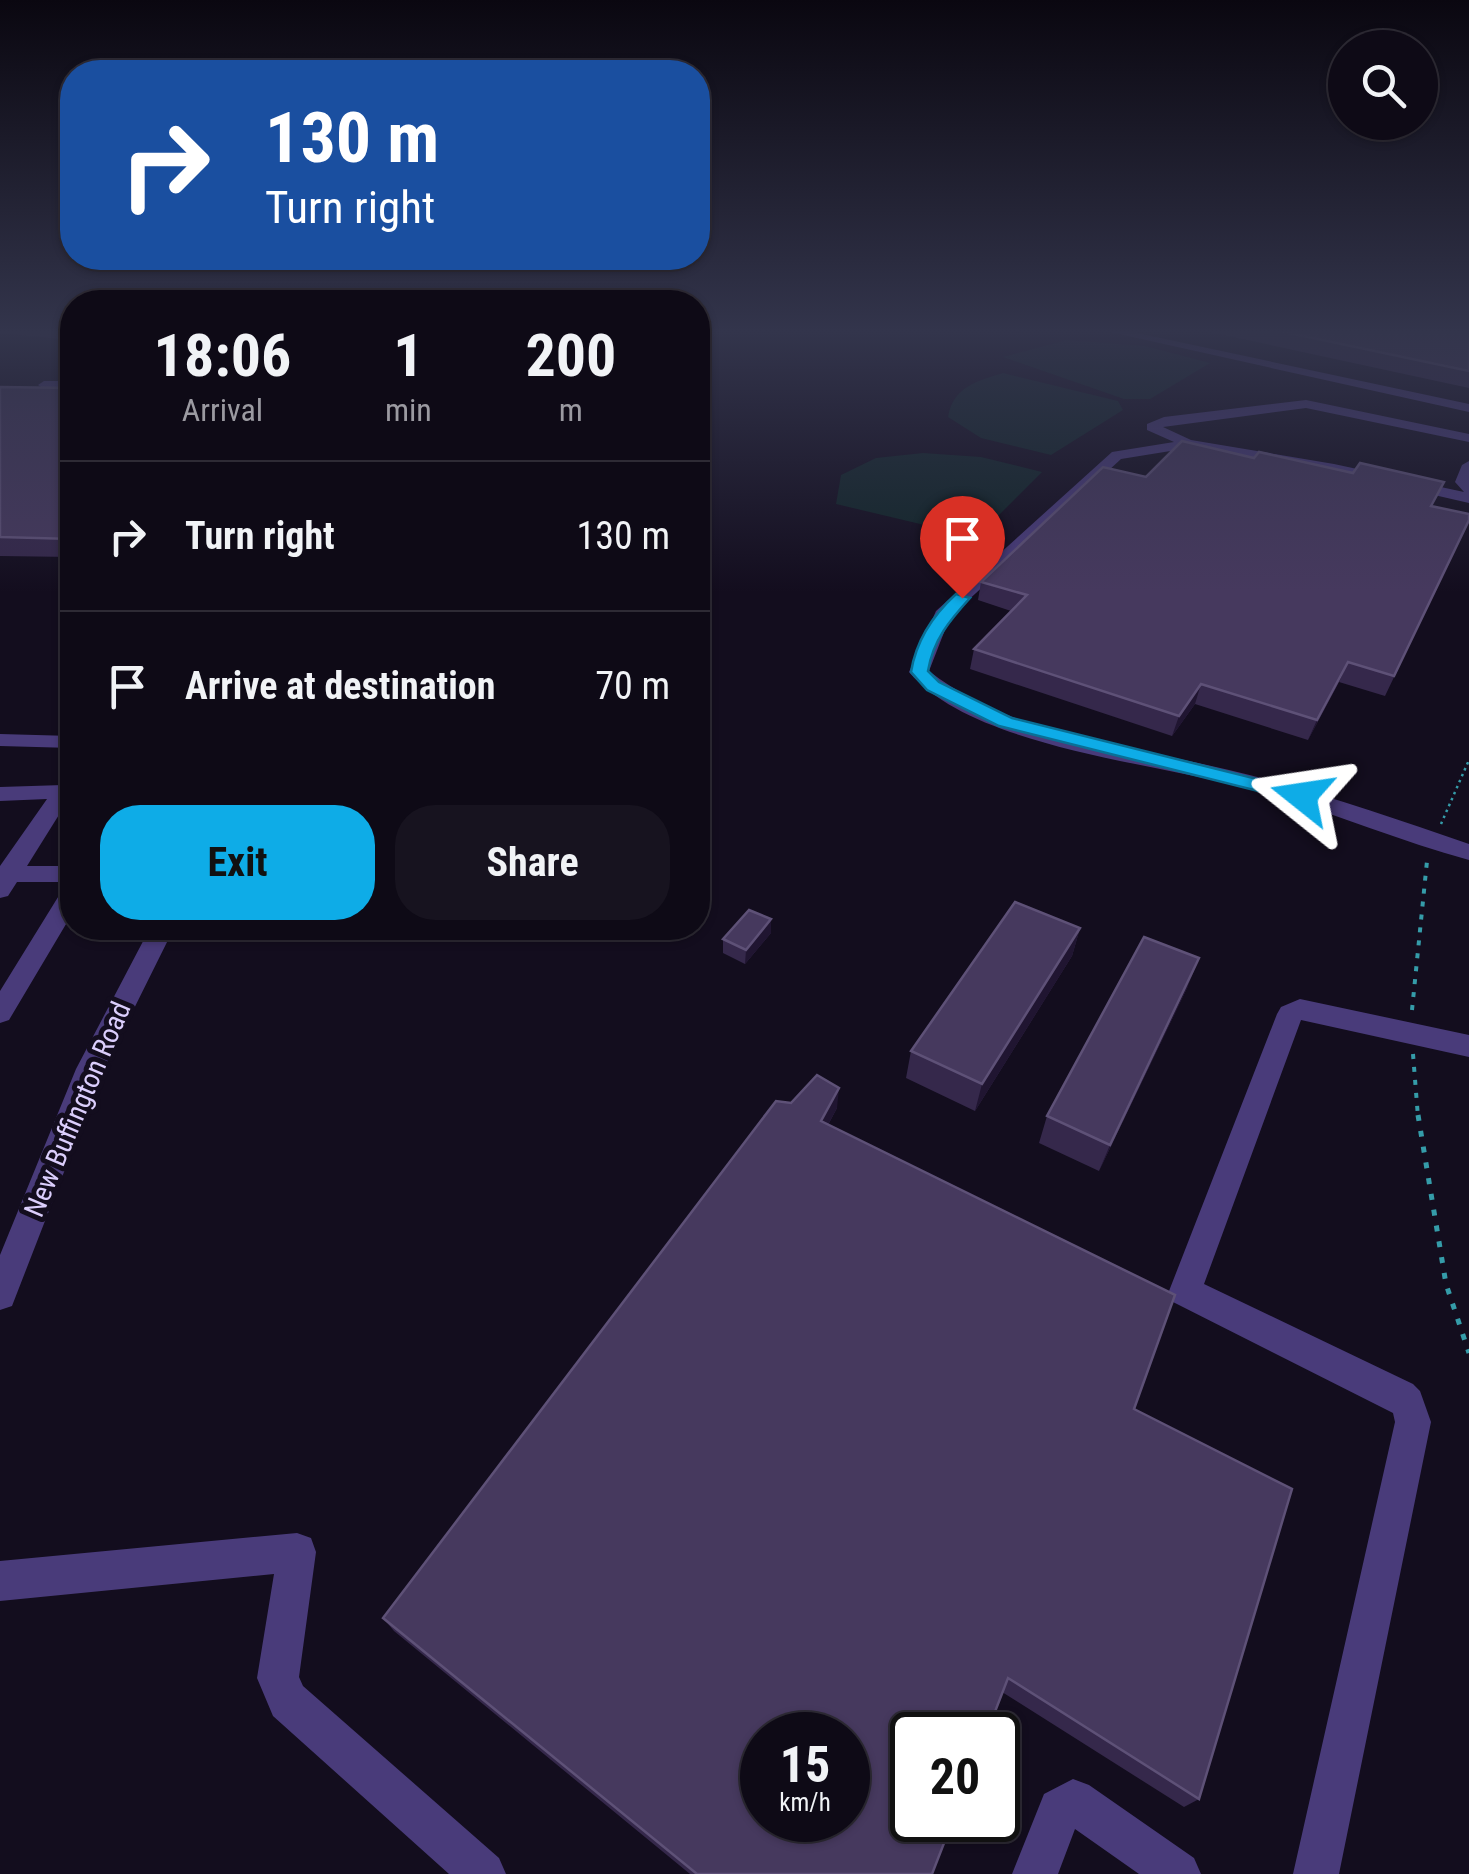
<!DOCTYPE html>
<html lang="en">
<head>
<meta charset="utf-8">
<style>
	body { margin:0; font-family:"Roboto Condensed",sans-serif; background:#17131f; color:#f1f3f6; height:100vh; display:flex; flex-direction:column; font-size:38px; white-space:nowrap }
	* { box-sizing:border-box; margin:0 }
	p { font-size:32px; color:#9b9aa1 }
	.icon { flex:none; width:55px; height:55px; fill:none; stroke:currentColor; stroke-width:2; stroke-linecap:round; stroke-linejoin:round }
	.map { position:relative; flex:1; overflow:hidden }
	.drawer { position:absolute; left:60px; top:290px; width:650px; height:650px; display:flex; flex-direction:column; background:#0e0a16; border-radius:40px; box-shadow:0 2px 8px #0004,0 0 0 2px #2e2b35 }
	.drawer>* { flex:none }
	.top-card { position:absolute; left:60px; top:60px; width:650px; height:210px; border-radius:40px; box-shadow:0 2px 8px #0004,0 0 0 2px #2e2b35; background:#1a4fa0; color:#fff; overflow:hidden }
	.buttons { position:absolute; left:1328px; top:30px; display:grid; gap:20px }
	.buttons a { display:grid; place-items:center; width:110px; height:110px; border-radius:50%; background:#0e0a16; box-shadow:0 2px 8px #0004,0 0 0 2px #2e2b35; font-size:50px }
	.speed { position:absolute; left:740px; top:1712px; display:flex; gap:20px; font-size:50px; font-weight:700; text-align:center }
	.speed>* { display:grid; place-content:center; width:130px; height:130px; border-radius:50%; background:#0e0a16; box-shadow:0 2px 8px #0004,0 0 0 2px #2e2b35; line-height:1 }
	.speed small { font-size:25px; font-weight:400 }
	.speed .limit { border:5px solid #111; border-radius:15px; background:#fff; color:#111 }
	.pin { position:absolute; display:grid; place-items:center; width:85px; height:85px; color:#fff; margin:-102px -42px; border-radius:50% 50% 50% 0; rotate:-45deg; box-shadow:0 0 10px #0007 }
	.pin .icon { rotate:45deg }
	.me { position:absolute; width:110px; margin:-55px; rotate:285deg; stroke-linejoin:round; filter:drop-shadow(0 0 8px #0008) }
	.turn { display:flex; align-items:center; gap:35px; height:210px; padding:0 40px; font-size:45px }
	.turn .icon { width:130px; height:130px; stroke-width:2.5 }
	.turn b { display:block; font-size:70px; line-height:85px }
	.eta { display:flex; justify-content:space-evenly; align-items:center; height:170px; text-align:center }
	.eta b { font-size:60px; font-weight:700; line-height:70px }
	.button { display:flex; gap:20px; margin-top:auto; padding:20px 40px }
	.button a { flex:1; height:115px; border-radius:40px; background:#0eace7; color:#111; font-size:40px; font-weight:700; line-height:115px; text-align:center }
	.button a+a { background:#17131f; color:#f1f3f6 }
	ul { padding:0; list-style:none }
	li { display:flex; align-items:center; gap:30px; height:150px; padding:0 40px; border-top:2px solid #2e2b35 }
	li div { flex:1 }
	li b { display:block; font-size:38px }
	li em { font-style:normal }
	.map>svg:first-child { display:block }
	.green { fill:#112528 }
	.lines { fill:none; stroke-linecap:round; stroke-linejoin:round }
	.path-far2 { stroke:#359ca9; stroke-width:2.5; stroke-dasharray:2.5 4; stroke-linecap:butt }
	.path-far1 { stroke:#359ca9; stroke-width:4; stroke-dasharray:5 8; stroke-linecap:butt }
	.path { stroke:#359ca9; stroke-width:5; stroke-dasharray:6 10; stroke-linecap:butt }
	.minor { fill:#493b7a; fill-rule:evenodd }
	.wall { fill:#35284b }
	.shaded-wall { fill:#201531 }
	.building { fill:#46395e; stroke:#5e5177; stroke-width:2.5; fill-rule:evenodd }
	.route { fill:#0eace7; stroke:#097096; stroke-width:2.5 }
	.labels { text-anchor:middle; stroke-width:10; stroke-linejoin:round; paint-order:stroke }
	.street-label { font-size:28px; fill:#dbcefc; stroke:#130d1e }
</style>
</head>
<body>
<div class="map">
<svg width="1469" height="1874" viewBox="0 0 1469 1874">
	<rect width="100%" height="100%" fill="#130d1e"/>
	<!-- green -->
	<path class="green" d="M1067 340 1145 346 1210 363 1150 399H1124L1003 357Z
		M1003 373 1118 401 1123 410 1051 455 981 438 948 417C953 387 977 381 1003 373Z
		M923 453 981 457 1042 472 982 532 958 533 836 504 841 475 876 458Z"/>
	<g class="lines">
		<!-- path-far2 -->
		<path class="path-far2" d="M1441 824 1469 760"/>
		<!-- path-far1 -->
		<path class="path-far1" d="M1412 1010 1427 861
			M1413 1054 1418 1117"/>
		<!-- path -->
		<path class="path" d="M1418 1115 1446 1284 1469 1353"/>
		<!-- minor -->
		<path class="minor" d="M1101 330H1123L1469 404V412Z
			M72 381V389H44L38 385 44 381Z
			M1306 400 1469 434V442L1306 408 1163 427 1191 440 1334 464 1464 492 1455 482 1462 465 1469 461V503L1334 472 1189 448 1121 459 950 617 929 671C1014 737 1127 745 1229 770 1311 789 1390 817 1469 844V860C1396 840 1325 809 1251 789 1157 763 974 748 909 672L936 611 1112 452 1174 442 1147 430V424L1164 417Z
			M0 734 72 736V748L0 746Z
			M63 785 71 787 72 794 27 866H72V882H17L8 896 0 898V866L47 799 0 801V787Z
			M72 887V914L9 1020 0 1023V991L63 889Z
			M150 928H174L104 1069 12 1306 0 1310V1255L76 1069Z
			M1300 999 1469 1035V1057L1301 1020 1204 1284 1413 1384 1420 1391 1431 1422 1339 1874H1293L1395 1422 1393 1413 1173 1302 1169 1291 1277 1014 1281 1007Z
			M297 1533 311 1538 316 1552 299 1677 303 1686 499 1858 506 1874H449L273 1716 257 1678 274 1574 0 1601V1561Z
			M1073 1779 1089 1785 1194 1858 1201 1874H1139L1075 1829 1058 1874H1012L1044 1794Z"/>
	</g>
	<!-- wall -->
	<path class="wall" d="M0 330H72V340L0 333Z
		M1201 330H1469V388Z
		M0 387 72 388V557L0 556Z
		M1146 477 1433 506 1469 520 1385 696 1339 682 1308 740 1195 704 1172 736 970 669 974 649 1011 611 978 600 981 582Z
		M1080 928 1072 956 975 1111 906 1078 911 1051Z
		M771 933 745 964 723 953V939Z
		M1188 986 1099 1171 1039 1143 1047 1116Z
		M791 1103 837 1108 828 1125 1134 1409 1199 1799 1184 1807 1002 1692 932 1874H690L394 1631 383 1618Z"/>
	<!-- shaded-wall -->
	<path class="shaded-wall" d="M1348 662 1339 682 1308 740 1317 720Z
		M1201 684 1195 704 1172 736 1179 716Z
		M771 919V933L745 964 746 950Z
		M1080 928 1072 956 975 1111 982 1084Z
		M1199 958 1188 986 1099 1171 1110 1145Z
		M839 1088 837 1108 819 1141 821 1121Z"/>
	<!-- building -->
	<path class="building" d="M1275 330H1469V371Z
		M0 387 72 388V539L0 537Z
		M1182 441 1254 458 1259 452 1353 473 1360 463 1444 482 1431 506 1469 514V520L1394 676 1348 662 1317 720 1201 684 1179 716 974 649 1027 595 981 582 1103 467 1146 477Z
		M1015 902 1080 928 982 1084 911 1051Z
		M749 910 771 919 746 950 723 939Z
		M1144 937 1199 958 1110 1145 1047 1116Z
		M817 1075 839 1088 821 1121 1175 1295 1134 1409 1292 1489 1199 1799 1008 1678 986 1735H912V1820H953L932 1874H697L383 1618 776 1101 791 1103ZM762 1735H848V1820H762Z"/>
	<!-- sky -->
	<linearGradient id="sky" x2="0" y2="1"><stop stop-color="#0a0710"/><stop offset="0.56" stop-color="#33354c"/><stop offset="1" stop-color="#33354c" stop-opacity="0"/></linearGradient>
	<rect width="1469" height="592" fill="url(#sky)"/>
	<!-- route -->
	<path class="route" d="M956 594 970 598C950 620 933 640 928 671L939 682 1012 718 1309 792 1311 796 1302 802 999 726 927 690 911 672C916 641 933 615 956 594Z"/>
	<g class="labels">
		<!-- street labels -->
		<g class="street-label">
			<text transform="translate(77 1109) rotate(-67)" y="10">New Buffington Road</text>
		</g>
	</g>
</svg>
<div class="buttons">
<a><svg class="icon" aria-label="search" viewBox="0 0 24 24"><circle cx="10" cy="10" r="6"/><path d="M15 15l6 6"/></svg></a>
</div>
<div class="speed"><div>15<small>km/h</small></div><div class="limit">20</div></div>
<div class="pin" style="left:962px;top:598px;background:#d93025"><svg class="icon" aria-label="arrive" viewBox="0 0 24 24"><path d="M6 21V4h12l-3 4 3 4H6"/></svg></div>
<svg class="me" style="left:1302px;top:796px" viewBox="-20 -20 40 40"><path d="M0-17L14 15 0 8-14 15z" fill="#0eace7" stroke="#fff" stroke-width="4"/></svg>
<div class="top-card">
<div class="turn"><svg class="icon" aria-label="right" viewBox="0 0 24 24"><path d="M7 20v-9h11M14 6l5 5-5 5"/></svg><div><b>130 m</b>Turn right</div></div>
</div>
<section class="drawer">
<div class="eta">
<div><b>18:06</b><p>Arrival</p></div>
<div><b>1</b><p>min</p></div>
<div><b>200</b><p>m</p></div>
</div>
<ul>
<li><svg class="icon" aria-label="right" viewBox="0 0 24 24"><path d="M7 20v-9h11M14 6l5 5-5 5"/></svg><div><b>Turn right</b></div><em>130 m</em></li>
<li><svg class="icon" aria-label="arrive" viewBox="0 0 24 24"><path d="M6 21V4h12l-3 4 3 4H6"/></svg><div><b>Arrive at destination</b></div><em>70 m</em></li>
</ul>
<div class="button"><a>Exit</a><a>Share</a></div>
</section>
</div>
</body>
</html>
